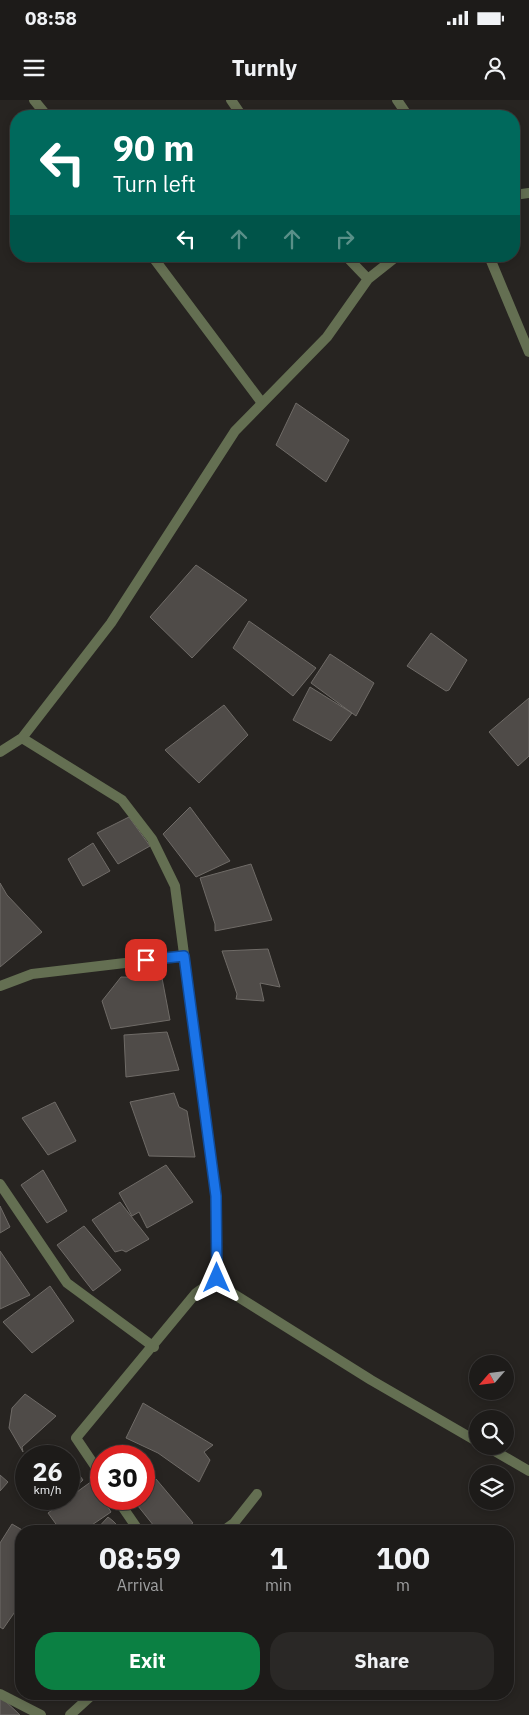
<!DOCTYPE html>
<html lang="en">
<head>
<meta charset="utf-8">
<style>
	body { margin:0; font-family:"IBM Plex Sans",sans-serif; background:#2a2826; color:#f1f3f6; height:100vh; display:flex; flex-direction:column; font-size:19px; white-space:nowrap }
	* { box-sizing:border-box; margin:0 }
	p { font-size:16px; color:#a0a1a2 }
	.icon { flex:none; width:28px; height:28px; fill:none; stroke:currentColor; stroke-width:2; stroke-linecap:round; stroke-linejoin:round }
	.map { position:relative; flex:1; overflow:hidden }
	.sheet { position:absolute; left:15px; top:1425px; width:499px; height:175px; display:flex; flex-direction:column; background:#1d1b19; border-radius:20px; box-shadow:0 2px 8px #0003,0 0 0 1px #3b3938 }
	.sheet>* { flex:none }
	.banner { position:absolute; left:10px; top:10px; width:510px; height:152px; border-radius:20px; box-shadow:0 2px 8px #0003,0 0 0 1px #3b3938; background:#00695c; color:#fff; overflow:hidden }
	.needle { width:32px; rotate:242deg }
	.buttons { position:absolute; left:469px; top:1255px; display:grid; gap:10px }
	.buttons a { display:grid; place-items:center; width:45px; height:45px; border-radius:50%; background:#1d1b19; box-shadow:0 2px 8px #0003,0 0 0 1px #3b3938; font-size:25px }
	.speed { position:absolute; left:15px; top:1345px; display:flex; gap:10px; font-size:25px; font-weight:700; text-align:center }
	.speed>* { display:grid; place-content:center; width:65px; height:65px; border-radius:50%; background:#1d1b19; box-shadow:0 2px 8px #0003,0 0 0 1px #3b3938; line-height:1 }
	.speed small { font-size:12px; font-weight:400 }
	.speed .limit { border:8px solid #d22; background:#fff; color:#111 }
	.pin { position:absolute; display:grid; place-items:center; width:42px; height:42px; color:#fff; margin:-21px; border-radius:10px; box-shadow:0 2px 8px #0006 }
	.me { position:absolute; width:55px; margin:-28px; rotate:0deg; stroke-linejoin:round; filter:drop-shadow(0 0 4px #0008) }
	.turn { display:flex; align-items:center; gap:18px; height:105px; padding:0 20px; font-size:22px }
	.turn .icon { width:65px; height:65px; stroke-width:2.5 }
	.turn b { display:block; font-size:35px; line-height:42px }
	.lanes { display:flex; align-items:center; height:48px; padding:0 20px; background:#0003; justify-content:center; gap:25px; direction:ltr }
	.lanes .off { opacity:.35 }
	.eta { display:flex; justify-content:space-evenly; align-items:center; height:85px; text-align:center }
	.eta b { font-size:30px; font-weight:800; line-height:35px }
	.primary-button { display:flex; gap:10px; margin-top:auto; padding:10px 20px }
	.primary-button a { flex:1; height:58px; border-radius:20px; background:#0b8043; color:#fff; font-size:20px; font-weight:800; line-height:58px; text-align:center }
	.primary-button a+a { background:#2a2826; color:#f1f3f6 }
	.status { display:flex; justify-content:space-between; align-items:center; height:35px; padding:0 25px; background:#1d1b19; direction:ltr }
	.status svg { height:14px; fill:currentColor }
	header { display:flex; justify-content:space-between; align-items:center; height:65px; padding:0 20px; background:#1d1b19; font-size:22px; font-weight:800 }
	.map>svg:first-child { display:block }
	.building { fill:#4f4b48; stroke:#6f6b67 }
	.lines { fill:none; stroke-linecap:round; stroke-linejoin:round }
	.street { stroke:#646f52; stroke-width:10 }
	.route-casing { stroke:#114b97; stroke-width:12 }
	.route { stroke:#1a73e8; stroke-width:9 }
</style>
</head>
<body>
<div class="status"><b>08:58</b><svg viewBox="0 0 49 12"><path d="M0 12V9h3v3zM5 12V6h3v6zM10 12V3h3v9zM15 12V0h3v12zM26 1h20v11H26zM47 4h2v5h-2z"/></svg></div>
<header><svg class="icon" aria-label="menu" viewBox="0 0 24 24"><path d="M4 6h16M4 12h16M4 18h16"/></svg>Turnly<svg class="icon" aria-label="person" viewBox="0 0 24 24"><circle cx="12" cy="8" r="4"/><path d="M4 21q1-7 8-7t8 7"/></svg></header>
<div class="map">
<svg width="529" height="1615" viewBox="0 0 529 1615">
	<rect width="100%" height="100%" fill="#272421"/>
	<!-- building -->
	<path class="building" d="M296 303 349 340 326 382 276 345Z
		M196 465 247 500 192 558 150 517Z
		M249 521 316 568 293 596 233 548Z
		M431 533 467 560 449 590 446 591 407 566Z
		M330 554 374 583 356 616 311 583Z
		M310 587 352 613 331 641 293 620Z
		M529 598V656L518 666 489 632Z
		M224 605 248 635 199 683 165 650Z
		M190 707 230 761 196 777 163 734Z
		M129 717 150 746 118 764 97 733Z
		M93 743 110 771 83 786 68 759Z
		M251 764 272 820 215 831V824L200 778Z
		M0 783 7 795 42 832 0 867Z
		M268 849 280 887 260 883 264 901 236 899 237 894 222 851Z
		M121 877 162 878 170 920 111 929 102 901Z
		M167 932 179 970 126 977 124 935Z
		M174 993 179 1007 187 1011 195 1057 149 1056 130 1002Z
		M55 1002 76 1041 48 1055 22 1018Z
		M166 1065 193 1102 147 1128 139 1112 132 1116 119 1093Z
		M43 1070 67 1111 47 1123 21 1085Z
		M120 1102 149 1139 126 1152 122 1150 115 1152 92 1120Z
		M0 1106 10 1127 0 1133Z
		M84 1126 121 1170 93 1191 57 1145Z
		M0 1151 30 1195 0 1209Z
		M50 1186 74 1221 32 1253 3 1222Z
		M25 1294 56 1316 22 1347 23 1352 9 1328 12 1308Z
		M143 1303 213 1345 204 1352 210 1360 199 1382 158 1353 126 1338Z
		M69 1361 83 1380 72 1391 69 1387Z
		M0 1375 8 1382 0 1391Z
		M156 1379 193 1423 182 1431H158L134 1401 144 1399V1391Z
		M92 1381 111 1412 83 1431H61L48 1413Z
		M108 1417 113 1421 123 1431H95Z
		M12 1424 24 1431H21V1503L3 1529 0 1527V1443Z
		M0 1596 20 1615H0Z"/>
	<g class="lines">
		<!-- street -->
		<path class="street" d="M34 0 47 16
			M231 0 242 16
			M397 0 408 16
			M514 95 529 93
			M152 156 262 303
			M346 156 368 179
			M489 156 529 252
			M22 638 122 700 152 739 175 786 216 1096 217 1178 232 1193 371 1280 478 1342
			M0 652 22 638 111 523 235 331 327 237 368 179 397 156
			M0 886 32 874 184 856
			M0 1084 67 1183 154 1247
			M486 1346 529 1371
			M101 1375 76 1338 196 1193 217 1178
			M117 1399 139 1431
			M223 1431 234 1423 257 1394
			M0 1594 41 1615
			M70 1615 93 1594"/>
	</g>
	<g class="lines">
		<!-- route casing -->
		<g class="route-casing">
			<path id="route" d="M146 860 184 856 216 1096 217 1178"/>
		</g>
		<!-- route -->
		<use href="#route" class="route"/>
	</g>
</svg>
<div class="buttons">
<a><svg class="needle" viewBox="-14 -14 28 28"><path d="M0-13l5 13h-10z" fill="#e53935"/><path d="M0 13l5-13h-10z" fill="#a0a1a2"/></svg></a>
<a><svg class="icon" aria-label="search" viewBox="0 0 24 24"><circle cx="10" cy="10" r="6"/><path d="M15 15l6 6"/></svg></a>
<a><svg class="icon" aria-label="layers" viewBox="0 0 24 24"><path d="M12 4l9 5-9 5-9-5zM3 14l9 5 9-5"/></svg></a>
</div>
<div class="speed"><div>26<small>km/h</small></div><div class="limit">30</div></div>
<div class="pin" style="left:146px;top:860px;background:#d93025"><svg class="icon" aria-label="arrive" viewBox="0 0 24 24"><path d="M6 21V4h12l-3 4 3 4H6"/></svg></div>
<svg class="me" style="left:217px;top:1178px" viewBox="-20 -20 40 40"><path d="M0-17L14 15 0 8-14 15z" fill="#1a73e8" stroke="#fff" stroke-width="4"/></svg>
<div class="banner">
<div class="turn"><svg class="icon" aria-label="left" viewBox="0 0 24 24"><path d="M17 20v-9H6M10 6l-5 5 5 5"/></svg><div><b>90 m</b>Turn left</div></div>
<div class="lanes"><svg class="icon" aria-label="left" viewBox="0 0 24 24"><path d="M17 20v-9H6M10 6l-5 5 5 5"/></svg><svg class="icon off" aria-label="ahead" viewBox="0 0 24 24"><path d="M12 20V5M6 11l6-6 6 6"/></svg><svg class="icon off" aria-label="ahead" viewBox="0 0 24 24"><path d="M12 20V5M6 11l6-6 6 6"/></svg><svg class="icon off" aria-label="right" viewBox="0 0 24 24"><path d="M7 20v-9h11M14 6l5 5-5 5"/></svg></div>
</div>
<section class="sheet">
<div class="eta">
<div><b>08:59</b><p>Arrival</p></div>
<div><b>1</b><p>min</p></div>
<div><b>100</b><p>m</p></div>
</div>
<div class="primary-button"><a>Exit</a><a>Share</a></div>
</section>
</div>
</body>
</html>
